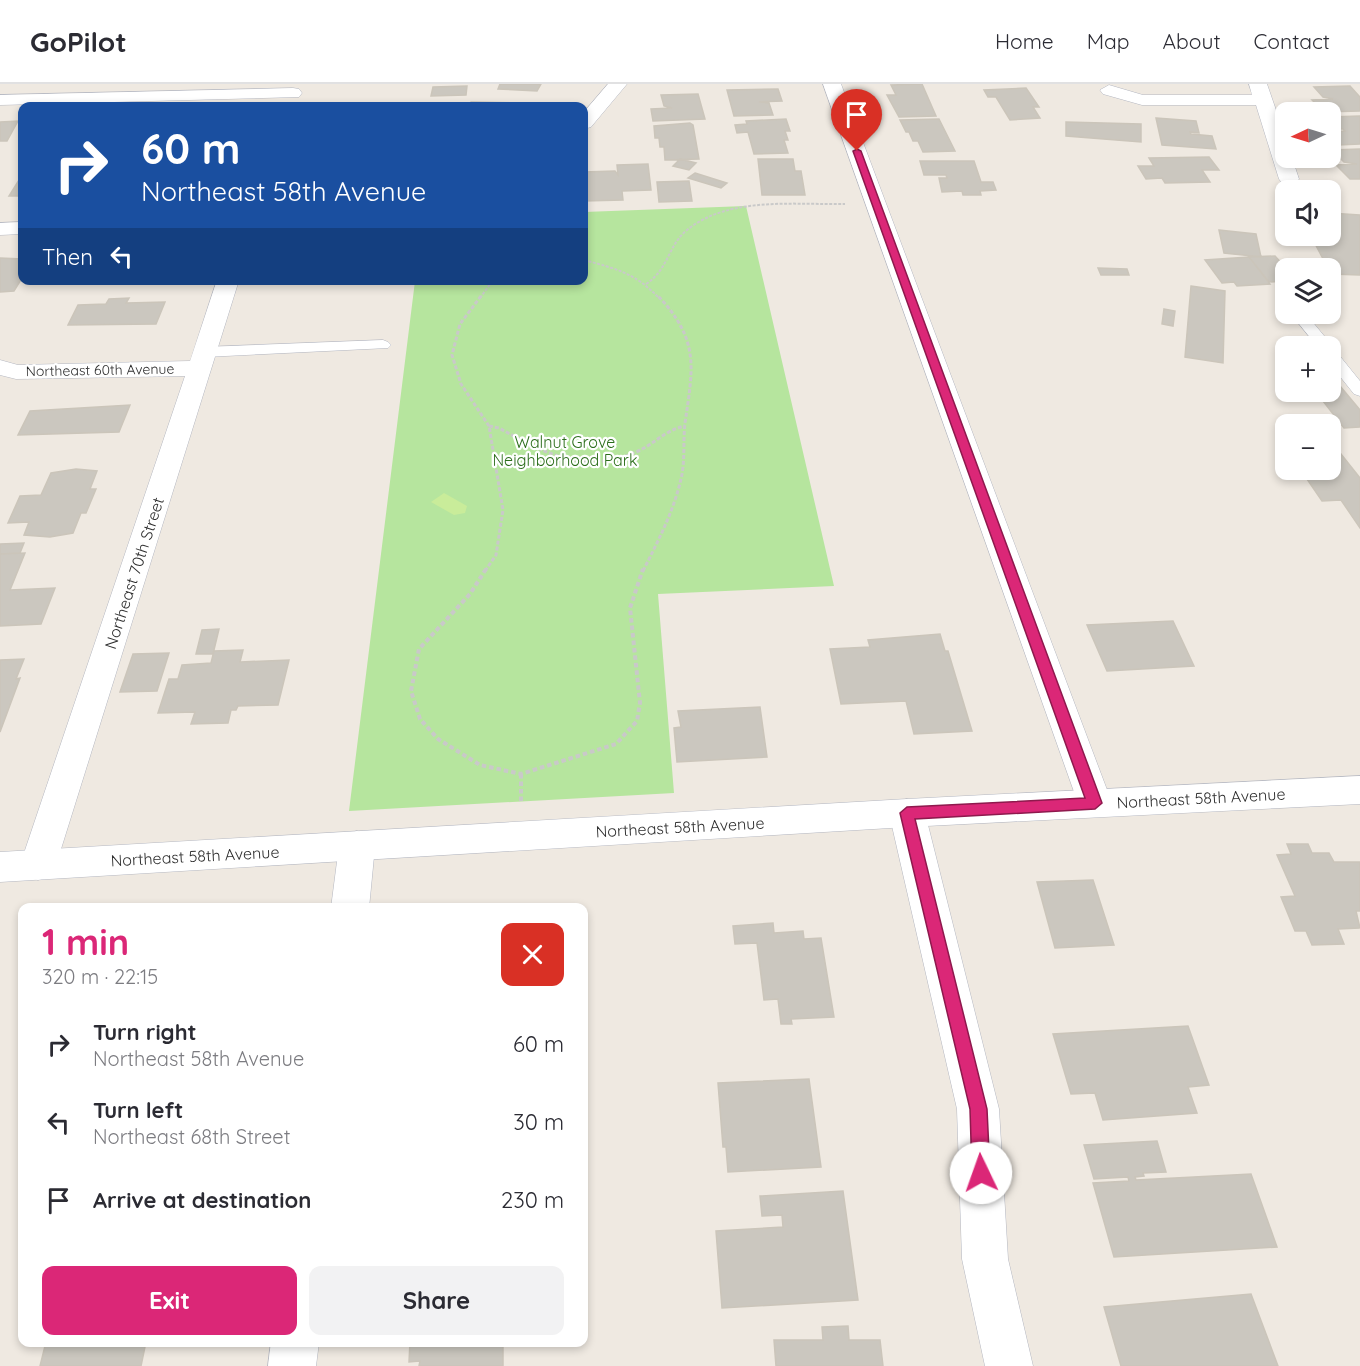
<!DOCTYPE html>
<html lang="en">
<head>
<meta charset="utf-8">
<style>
	body { margin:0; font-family:Quicksand,sans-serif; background:#f2f2f3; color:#2b2b33; height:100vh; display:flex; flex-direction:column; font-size:22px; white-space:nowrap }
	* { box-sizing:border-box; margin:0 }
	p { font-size:20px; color:#7c7c81 }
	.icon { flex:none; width:33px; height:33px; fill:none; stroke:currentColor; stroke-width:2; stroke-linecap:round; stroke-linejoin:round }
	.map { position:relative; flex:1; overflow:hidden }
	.sheet { position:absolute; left:18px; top:819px; width:570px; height:444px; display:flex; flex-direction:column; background:#fff; border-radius:12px; box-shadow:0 3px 9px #0003 }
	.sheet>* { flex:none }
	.hud { position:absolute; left:18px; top:18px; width:570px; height:183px; border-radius:12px; box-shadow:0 3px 9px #0003; background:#1a4fa0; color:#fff; overflow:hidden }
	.needle { width:39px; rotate:266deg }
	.buttons { position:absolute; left:1275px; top:18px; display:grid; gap:12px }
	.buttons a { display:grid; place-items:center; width:66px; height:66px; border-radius:12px; background:#fff; box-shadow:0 3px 9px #0003; font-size:30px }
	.pin { position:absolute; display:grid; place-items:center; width:51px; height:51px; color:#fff; margin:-62px -26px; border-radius:50% 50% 50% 0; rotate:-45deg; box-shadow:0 0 6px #0007 }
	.pin .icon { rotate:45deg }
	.me { position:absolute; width:66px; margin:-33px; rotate:357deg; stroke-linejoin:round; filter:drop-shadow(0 0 4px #0008) }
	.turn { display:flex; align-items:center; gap:21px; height:126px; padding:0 24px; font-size:27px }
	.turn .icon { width:78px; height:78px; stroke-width:2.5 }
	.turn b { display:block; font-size:42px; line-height:51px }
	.then { display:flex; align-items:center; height:57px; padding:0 24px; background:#0003; gap:12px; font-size:22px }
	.round { display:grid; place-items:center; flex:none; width:63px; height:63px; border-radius:12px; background:#f2f2f3 }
	.headline { display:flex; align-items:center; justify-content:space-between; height:102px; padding:0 24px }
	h1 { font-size:36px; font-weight:700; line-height:45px; color:#db2777 }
	.cta { display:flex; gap:12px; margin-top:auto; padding:12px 24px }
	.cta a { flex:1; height:69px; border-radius:12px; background:#db2777; color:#fff; font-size:24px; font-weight:700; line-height:69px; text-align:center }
	.cta a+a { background:#f2f2f3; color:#2b2b33 }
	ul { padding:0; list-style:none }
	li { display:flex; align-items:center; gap:18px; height:78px; padding:0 24px }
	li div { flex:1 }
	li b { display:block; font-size:22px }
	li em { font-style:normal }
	header { display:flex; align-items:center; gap:36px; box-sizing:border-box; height:84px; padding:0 30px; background:#fff; border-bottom:2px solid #e1e1e2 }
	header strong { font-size:28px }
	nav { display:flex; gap:33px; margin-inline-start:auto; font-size:21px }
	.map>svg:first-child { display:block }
	.green { fill:#b6e59e }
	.pitch { fill:#c9ec9a }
	.building { fill:#cbc7bf; stroke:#cbc5ba; stroke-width:1.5 }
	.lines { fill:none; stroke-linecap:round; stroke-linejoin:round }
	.service-casing { stroke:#b4b7c1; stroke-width:1 }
	.minor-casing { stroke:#b4b7c1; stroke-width:1 }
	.tertiary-casing { stroke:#b4b7c1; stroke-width:1 }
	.path-far2 { stroke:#c9c9c9; stroke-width:2; stroke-dasharray:3 1.5; stroke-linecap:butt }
	.path-far1 { stroke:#c9c9c9; stroke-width:3; stroke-dasharray:4 2; stroke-linecap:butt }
	.path { stroke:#c9c9c9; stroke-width:4; stroke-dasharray:4.5 3; stroke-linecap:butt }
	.service { fill:#fff; fill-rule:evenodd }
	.minor { fill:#fff; fill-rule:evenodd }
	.tertiary { fill:#fff; fill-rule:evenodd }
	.route { fill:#db2777; stroke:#8e194d; stroke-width:1.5 }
	.labels { text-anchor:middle; stroke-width:4.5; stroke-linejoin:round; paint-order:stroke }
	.far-street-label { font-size:14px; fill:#2e2e2e; stroke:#fff }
	.park-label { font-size:16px; fill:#2c6e1b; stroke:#fff }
	.street-label { font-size:16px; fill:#2e2e2e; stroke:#fff }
</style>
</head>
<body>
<header>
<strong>GoPilot</strong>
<nav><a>Home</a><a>Map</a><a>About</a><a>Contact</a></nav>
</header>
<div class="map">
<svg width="1360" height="1282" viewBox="0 0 1360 1282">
	<rect width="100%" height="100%" fill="#efe9e1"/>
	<!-- green -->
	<path class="green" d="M746 122 834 502 658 510 674 709 349 727 415 197 584 196V128Z"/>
	<!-- pitch -->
	<path class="pitch" d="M444 409 467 422 465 429 454 431 431 418Z"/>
	<!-- building -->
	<path class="building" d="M500 0H541L537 7 498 5Z
		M922 0 936 32 899 33 887 11H896L891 1Z
		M467 2 466 11 431 12 433 3Z
		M1350 2 1360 13V27L1324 28 1312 16 1333 15 1323 13 1314 3Z
		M1026 4 1039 23H1033L1040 34 1010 36 996 13H988L984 6Z
		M778 5 782 17 759 18 769 19 773 31 734 32 727 6Z
		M698 10 705 35 653 37 651 25 672 24 664 22 661 11Z
		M471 18 522 19 520 22H469Z
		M1360 32V60L1338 61 1330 53V48L1345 47 1343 45H1332L1330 33Z
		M1156 34 1196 37 1199 49 1190 48 1191 50 1212 52 1216 65 1162 61Z
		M786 35 790 47H785L788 56H784L788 69 754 70 748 48 737 49 735 41 747 40 746 37Z
		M939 35 955 67 923 68 918 57H913L909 48H906L900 36Z
		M18 37 7 57H0V38Z
		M1066 38 1141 40V58L1066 52Z
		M690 39 693 41 699 75 665 76 664 63H660L659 54H655L654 42Z
		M1360 65V95H1350L1336 81 1357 80 1344 78 1332 66Z
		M1209 73 1219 86H1202L1210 98 1165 99 1162 94 1146 95 1138 82H1154L1149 74Z
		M680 75 696 79 689 86 673 82Z
		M758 75H793L795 87H801L805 111H762Z
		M920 77H974L981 98H993L996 106 980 107 981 111H963L962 107 942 108 939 94H947L946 91H924Z
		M648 80 651 106 622 107 623 116 584 117V88L615 87 618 91 617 81Z
		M695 89 727 99 721 104 688 94Z
		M19 96H22V112H9Z
		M689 97 692 117 659 118 657 98Z
		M1330 129 1360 131V191L1331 190 1311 152H1330Z
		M1219 146 1256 150 1261 173 1224 169Z
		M1275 172 1286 184V197L1269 198 1249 173Z
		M1249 173 1270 200 1237 202 1234 198 1222 199 1205 176Z
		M0 174 22 175V194L14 207 0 208Z
		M1098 184 1127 185 1129 191H1101Z
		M1191 202 1225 207 1223 279 1185 273Z
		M129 214 126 219 165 218 156 240 68 241 78 221 106 220 109 215Z
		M1164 225 1175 227 1173 242 1162 240Z
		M1330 290 1360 326V343L1344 344 1316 308H1330Z
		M130 321 119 348 18 351 30 327Z
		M1337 365 1360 394V444L1341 416 1322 417 1307 395H1295L1289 386H1330V366Z
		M76 385 97 387 90 405H96L86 429H81L73 449 50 453 24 451 29 438 8 439 20 412 41 411 51 389Z
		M24 459 20 469 0 470V460Z
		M25 469 10 506 55 504 41 540 0 542V470Z
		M1173 537 1194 582 1107 587 1087 541Z
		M219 545 213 570H196L202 546Z
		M940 550 945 567H948L972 647 914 650 906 617 841 620 830 565 870 563 868 556Z
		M243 566 240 578 289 576 278 621 238 622 236 626H231L228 639 191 640 195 628 158 629 169 595H178L182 581 211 579 214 567Z
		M169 569 157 607 120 608 133 570Z
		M24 575 16 595 20 594 0 648V576Z
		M760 623 767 673 677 678 674 644 681 643 678 627Z
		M1287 760H1308L1312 769H1329L1334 778H1360V827H1356L1360 844 1338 845 1344 860 1312 861 1306 847H1295L1281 813 1295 812 1277 771 1291 770Z
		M1093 796 1114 861 1055 864 1037 798Z
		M773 839 774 849 803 847 804 855 821 854 834 933 791 935 792 940H781L778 915 764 916 757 859 735 860 733 842Z
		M1188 942 1209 1001 1188 1003 1197 1029 1103 1036 1095 1009 1071 1010 1053 950Z
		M809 995 821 1083 728 1088 726 1063H723L718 999Z
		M1157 1057 1166 1088 1143 1089 1144 1092 1135 1093 1136 1096 1251 1090 1277 1163 1114 1173 1093 1099 1129 1097 1128 1093 1094 1095 1084 1061Z
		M843 1107 858 1216 722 1224 716 1147 783 1143 782 1131 762 1132 760 1112Z
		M1251 1210 1278 1282H1121L1104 1223Z
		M848 1242 849 1256H880L883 1282H776L774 1256H823L822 1243Z
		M46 1258H146L141 1282H40Z
		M410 1258H503V1282H419L420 1277 409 1278Z"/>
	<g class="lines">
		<!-- service casing -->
		<g class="service-casing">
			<path id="service" d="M1291 230H1306L1330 259 1331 265 1335 266 1360 297V312L1354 310 1330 280V262H1317Z
				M383 256 388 258 391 261 388 264 205 273 197 268 205 263Z"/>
		</g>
		<!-- minor casing -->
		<g class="minor-casing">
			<path id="minor" d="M608 0H627L591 43 584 45V28Z
				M823 0H841L1112 719 1107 729 1095 733 1083 729 1078 719Z
				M1249 0H1267L1286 55V74H1292L1299 95 1296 99H1282L1279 95 1256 21H1142L1103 10 1100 6 1109 1 1143 11H1252Z
				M293 4 299 5 302 9 299 13 0 21V11Z
				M22 138V150L0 151V139Z
				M217 196H239L56 781 51 792 38 796 25 792 20 781 185 292 16 295 0 291V276L18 281 190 277Z
				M907 715 919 719 925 729 999 1025 1008 1175 1033 1282H985L962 1175 957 1025 889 729 895 719Z
				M357 747 370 752 375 762 369 824H331L339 762 344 752Z
				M271 1258H319L316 1282H268Z"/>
		</g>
		<!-- tertiary casing -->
		<g class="tertiary-casing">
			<path id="tertiary" d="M1360 692V720L907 743 0 798V768L907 715Z"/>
		</g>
		<!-- path-far2 -->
		<path class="path-far2" d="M584 176C617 185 635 189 659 214
			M646 200C669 185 668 161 687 146 729 112 795 121 845 120
			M480 214 493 196"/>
		<!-- path-far1 -->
		<path class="path-far1" d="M481 212 460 240 452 271 461 300 489 342 503 426 496 471 485 487
			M489 342 499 344C544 369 585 391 636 368 653 361 665 346 685 342
			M643 487C659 455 675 425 682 390 685 373 683 356 685 339 693 284 700 256 658 212"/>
		<!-- path -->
		<path class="path" d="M486 485 470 510 419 565 411 607 420 635 438 655 480 681 521 690 616 660 637 637 640 619 630 524 643 485
			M521 690V718"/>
		<!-- service -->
		<use href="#service" class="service"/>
		<!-- minor -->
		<use href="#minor" class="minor"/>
		<!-- tertiary -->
		<use href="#tertiary" class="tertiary"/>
	</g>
	<!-- route -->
	<path class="route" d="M857 65 861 67 1102 719 1095 725 915 735 987 1025 990 1089 988 1096 981 1098 975 1096 972 1089 970 1025 900 729 907 723 1085 714 853 67Z"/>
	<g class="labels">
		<!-- far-street labels -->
		<g class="far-street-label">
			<text transform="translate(100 286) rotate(-1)" y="5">Northeast 60th Avenue</text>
		</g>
		<!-- park labels -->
		<g class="park-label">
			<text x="565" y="364">Walnut Grove<tspan x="565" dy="18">Neighborhood Park</tspan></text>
		</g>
		<!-- street labels -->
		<g class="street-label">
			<text transform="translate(134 489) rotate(-72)" y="6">Northeast 70th Street</text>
			<text transform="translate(1201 714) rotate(-3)" y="6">Northeast 58th Avenue</text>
			<text transform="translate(680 743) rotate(-3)" y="6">Northeast 58th Avenue</text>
			<text transform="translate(195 772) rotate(-3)" y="6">Northeast 58th Avenue</text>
		</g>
	</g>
</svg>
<div class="buttons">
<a><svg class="needle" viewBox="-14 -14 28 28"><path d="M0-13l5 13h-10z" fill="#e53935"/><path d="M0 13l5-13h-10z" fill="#7c7c81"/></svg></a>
<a><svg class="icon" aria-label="sound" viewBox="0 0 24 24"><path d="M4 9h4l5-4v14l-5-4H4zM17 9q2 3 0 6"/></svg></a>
<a><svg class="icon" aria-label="layers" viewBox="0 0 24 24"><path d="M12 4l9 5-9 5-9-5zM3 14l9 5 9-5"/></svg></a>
<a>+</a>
<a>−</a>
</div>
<div class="pin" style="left:857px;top:67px;background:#d93025"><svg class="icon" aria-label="arrive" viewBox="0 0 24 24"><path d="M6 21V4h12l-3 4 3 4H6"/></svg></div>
<svg class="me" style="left:981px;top:1089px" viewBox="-20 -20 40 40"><circle r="19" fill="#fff"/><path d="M0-13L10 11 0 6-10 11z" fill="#db2777"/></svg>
<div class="hud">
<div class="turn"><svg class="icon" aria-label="right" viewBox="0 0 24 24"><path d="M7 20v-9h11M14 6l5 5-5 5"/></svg><div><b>60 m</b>Northeast 58th Avenue</div></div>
<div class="then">Then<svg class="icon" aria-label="left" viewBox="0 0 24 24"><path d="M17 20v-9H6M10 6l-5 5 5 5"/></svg></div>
</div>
<section class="sheet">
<div class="headline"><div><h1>1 min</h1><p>320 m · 22:15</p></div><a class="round" style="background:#d93025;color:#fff"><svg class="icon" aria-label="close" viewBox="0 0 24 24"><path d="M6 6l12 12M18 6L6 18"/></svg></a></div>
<ul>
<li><svg class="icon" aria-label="right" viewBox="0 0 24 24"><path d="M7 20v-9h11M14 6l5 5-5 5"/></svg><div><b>Turn right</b><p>Northeast 58th Avenue</p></div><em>60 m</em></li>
<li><svg class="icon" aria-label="left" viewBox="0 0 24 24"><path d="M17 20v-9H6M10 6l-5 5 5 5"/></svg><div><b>Turn left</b><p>Northeast 68th Street</p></div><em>30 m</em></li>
<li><svg class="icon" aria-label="arrive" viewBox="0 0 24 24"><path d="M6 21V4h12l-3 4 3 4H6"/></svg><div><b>Arrive at destination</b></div><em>230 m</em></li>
</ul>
<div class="cta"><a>Exit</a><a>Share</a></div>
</section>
</div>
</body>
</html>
